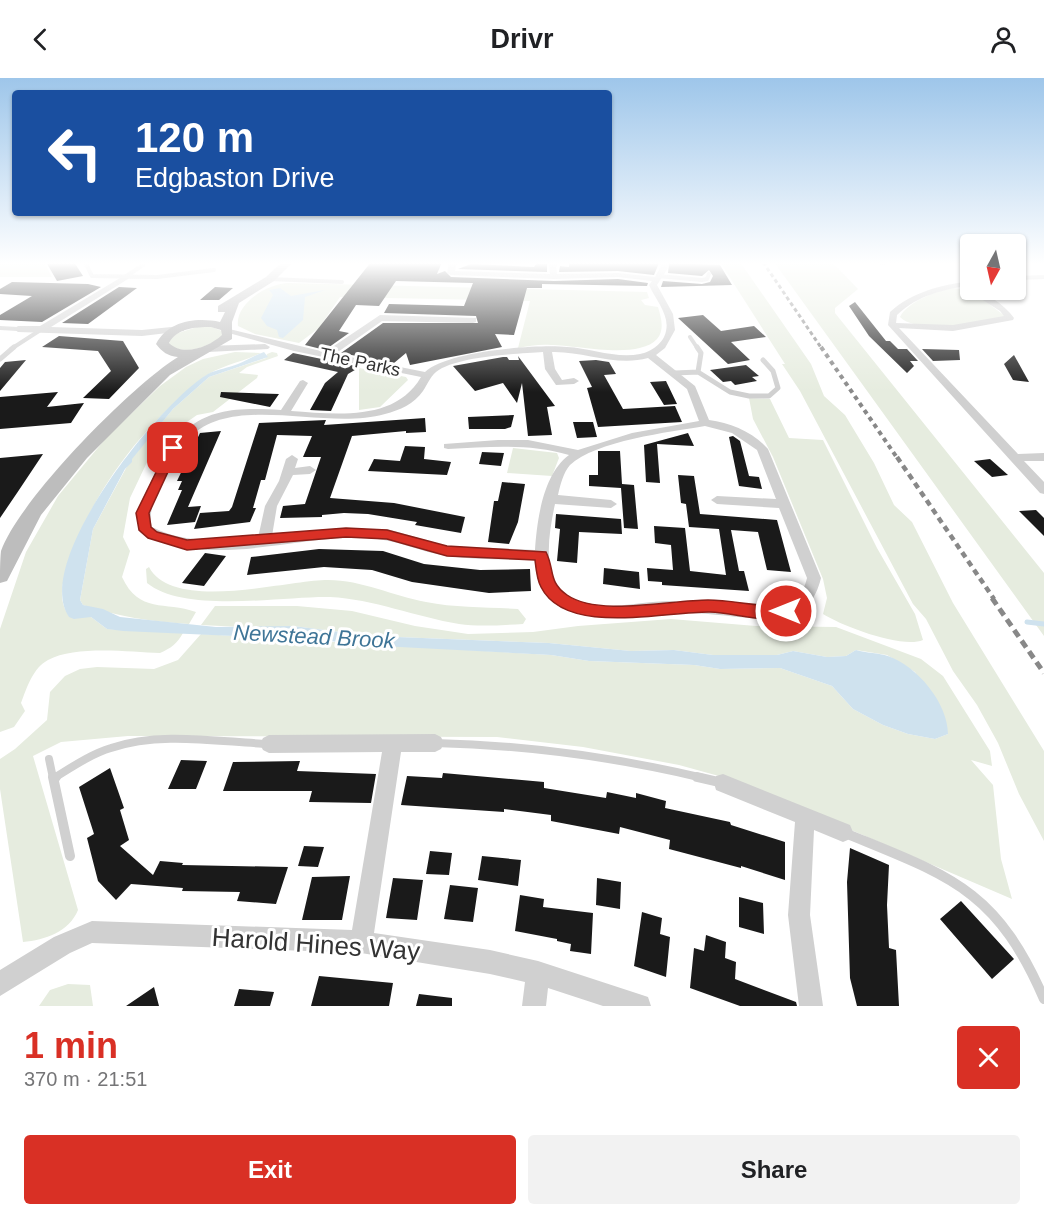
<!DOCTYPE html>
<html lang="en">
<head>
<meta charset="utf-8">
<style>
	body { margin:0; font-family:Helvetica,sans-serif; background:#f2f2f2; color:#202124; height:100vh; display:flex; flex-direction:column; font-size:22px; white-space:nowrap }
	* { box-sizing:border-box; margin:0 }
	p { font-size:20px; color:#757577 }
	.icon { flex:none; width:33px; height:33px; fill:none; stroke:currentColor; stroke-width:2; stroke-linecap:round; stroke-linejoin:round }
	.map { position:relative; height:928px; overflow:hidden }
	.side { display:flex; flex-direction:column; background:#fff; flex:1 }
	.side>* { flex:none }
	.top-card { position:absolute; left:12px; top:12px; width:600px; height:126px; border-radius:6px; box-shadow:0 2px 4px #0004; background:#1a4fa0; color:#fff; overflow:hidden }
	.needle { width:39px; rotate:188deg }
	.buttons { position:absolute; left:960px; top:156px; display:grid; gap:12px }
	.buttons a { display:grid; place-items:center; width:66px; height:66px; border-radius:6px; background:#fff; box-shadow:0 2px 4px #0004; font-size:30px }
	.pin { position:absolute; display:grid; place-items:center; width:51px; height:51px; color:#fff; margin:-26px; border-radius:12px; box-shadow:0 3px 9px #0006 }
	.me { position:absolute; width:66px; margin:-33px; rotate:270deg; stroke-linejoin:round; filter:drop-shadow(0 0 4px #0008) }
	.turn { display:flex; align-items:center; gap:21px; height:126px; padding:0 24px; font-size:27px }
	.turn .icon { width:78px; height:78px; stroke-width:2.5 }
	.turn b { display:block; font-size:42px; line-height:51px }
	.round { display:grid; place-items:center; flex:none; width:63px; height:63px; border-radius:6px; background:#f2f2f2 }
	.headline { display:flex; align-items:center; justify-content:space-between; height:102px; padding:0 24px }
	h1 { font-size:36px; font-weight:800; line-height:45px; color:#d93025 }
	.cta { display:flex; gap:12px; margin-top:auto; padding:12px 24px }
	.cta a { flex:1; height:69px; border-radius:6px; background:#d93025; color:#fff; font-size:24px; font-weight:800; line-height:69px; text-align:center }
	.cta a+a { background:#f2f2f2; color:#202124 }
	header { display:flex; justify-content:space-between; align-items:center; height:78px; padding:0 24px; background:#fff; font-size:27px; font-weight:800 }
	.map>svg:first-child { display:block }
	.green { fill:#e6ecdf }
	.water { fill:#cfe2ee }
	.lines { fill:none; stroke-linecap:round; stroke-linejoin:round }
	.stream { stroke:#cfe2ee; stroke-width:5 }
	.building { fill:#1a1a1a }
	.lane-far3 { stroke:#d0d0d0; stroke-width:4 }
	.lane-far2 { stroke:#d0d0d0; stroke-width:5 }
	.lane-far1 { stroke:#d0d0d0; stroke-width:8 }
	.lane { stroke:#d0d0d0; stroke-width:10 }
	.street { fill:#d0d0d0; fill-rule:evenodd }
	.secondary { fill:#bdbdbd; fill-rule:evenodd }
	.rail-far3 { stroke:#888; stroke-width:3; stroke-dasharray:4 3; stroke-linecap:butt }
	.rail-far2 { stroke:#888; stroke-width:4; stroke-dasharray:4.5 4; stroke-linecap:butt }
	.rail-far1 { stroke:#888; stroke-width:4.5; stroke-dasharray:6 4.5; stroke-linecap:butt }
	.rail { stroke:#888; stroke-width:5; stroke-dasharray:8 5; stroke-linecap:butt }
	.route { fill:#d93025; stroke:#8d1f18; stroke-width:1.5 }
	.labels { text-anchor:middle; stroke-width:6; stroke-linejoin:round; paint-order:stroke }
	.far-street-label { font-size:18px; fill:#333; stroke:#fff }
	.water-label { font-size:22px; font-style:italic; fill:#3f7597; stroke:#fff }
	.near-street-label { font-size:26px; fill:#333; stroke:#fff }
</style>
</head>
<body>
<header><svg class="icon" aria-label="back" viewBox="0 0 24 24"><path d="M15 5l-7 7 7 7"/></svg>Drivr<svg class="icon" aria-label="person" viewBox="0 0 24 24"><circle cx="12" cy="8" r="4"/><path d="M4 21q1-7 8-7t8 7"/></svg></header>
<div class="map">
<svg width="1044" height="928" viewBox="0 0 1044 928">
	<rect width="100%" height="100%" fill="#fff"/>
	<!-- green -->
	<path class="green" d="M0 184H44L52 199H0Z
		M720 184H740L811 286 824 318 845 337 874 385 894 427 912 444 953 525 1044 673V763L1019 716 998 665 977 627 953 593 926 541 913 526 800 313 782 286H785Z
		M774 184H832L858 211 835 230V235L1044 495V558Z
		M287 205 647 214 649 220 641 222 645 227 658 229C661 239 665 252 657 261 638 282 576 267 551 267 540 266 529 268 518 270L530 223 340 219 319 250 299 265 255 256 238 248C235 225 268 206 287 205Z
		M954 210 973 214 1005 238 1003 241C979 244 918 257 900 239 907 224 938 212 954 210Z
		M197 249H212L222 253V259C206 269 186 278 169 267L170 261 178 255Z
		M235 274 261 275C243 284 218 288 203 300 144 347 93 411 70 483 63 502 56 521 70 539H91L107 551 183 555C177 566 171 570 160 575 129 574 76 567 48 582 33 590 27 609 21 625L25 633 14 649 0 654V551L26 474 58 418 106 360 160 308 186 289 203 281Z
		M272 274 277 275 278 278 247 289 239 295 258 297 257 300 213 334 197 337 174 353 149 380 130 420 123 459 130 473 122 499C139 536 165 523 196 534L189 546C153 544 115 538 83 527L80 522 93 451 131 381 173 331 209 299 266 280 267 276Z
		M359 290 406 299 408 302 380 329 359 332Z
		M749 320 770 321 789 360 823 362 877 470 915 536 923 562C902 571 842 548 823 536L827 520 823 501 773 379 753 341Z
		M513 370 557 375 559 380 552 398 507 395Z
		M149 489C173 535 286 502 328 502 362 502 393 518 426 524 456 530 488 529 518 531L526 541 523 546C502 547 479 549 459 546 416 539 373 521 330 519 282 518 185 536 147 505L146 491Z
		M215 528H297L352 533 415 548 468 556 533 554 578 548 671 541 756 548 836 549 921 581 943 598 990 673 992 688 971 682 993 707 1001 781 1012 821 737 703 679 687 583 669 497 659 128 658 61 664 33 678 78 832C69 854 45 862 23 864L0 711V681L15 671 47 642 50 614 65 598 80 591 97 589 154 591 178 582 201 556 551 577 589 583 694 587 720 591 780 590 832 608 853 631 883 647 908 656 935 661 948 656 915 594 887 577 856 572 846 578 827 579 793 573 777 577H713L674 572 631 573 549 565 372 558 293 548 263 550 201 547Z
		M68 906 90 907 93 928H39L50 912Z"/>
	<!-- water -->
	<path class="water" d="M280 210 291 218 325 212 305 219 303 242 283 260 279 259 277 252 267 248 261 240 273 217 269 212Z
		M264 274 268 279 209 299 173 331 132 381V384L125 391 93 451 80 522 83 527 103 531 120 539 216 549 293 548 372 558 549 565 631 573 674 572 713 577H777L793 573 827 579 846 578 856 572C866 575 879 575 888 578 917 588 948 625 948 656L935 661 908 656 883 647 853 631 832 608 780 590 720 591 694 587 589 583 551 577 361 567 322 562 123 553 107 551 91 539 74 541 69 539C31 484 160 324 208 296 217 291 229 290 238 286 247 282 255 277 264 274Z"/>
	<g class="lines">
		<!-- stream -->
		<path class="stream" d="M1027 544 1044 546"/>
	</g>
	<!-- building -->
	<path class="building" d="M46 184H74L83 198 57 203Z
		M371 184H442L437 196 445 193 451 199 554 203 618 201 648 205 647 208 542 206V210H527L514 257 495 256 502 269 410 287 406 275 394 285 341 275 383 245H478L476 238 384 235 389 226 464 228 473 205 396 203 379 228 356 227 339 253 349 255 325 272 305 267Z
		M572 184H648L659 185 654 197 618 193 559 194 560 188 569 189V185Z
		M537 185 547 186V194L458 191 471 186 534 189Z
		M669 185 720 187 732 207 661 209 663 203 702 206 710 204 713 198 709 192 702 198 668 195Z
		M12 204 88 206 101 209 42 244 0 242V237L32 218 0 216V211Z
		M119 209 137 210 88 246 62 245Z
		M215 209 233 210 219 222H200Z
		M855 224 886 263H890L898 271H907L918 283H910L914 288 907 295 869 258 849 228Z
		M703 237 721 253 754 248 766 259 731 264 750 282 728 286 678 240Z
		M59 258 123 263 139 290 109 321 83 320 111 293 98 273 42 269Z
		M922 271 959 272 960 282 933 283Z
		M293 275 360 289 348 296 331 333 310 332 325 305 338 294 284 282Z
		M1014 277 1029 304 1013 302 1004 286Z
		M518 278 555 328 547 329 552 357 528 358 522 305 517 325 503 305 475 313 453 288 503 279H507L509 282H519Z
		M26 282 0 313V290L5 284Z
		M596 282 609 284 616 296 604 297 623 331 675 328 682 344 598 349 587 310 592 309 579 283Z
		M746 287 759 298 752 299 757 303 735 307 731 303 723 304 710 292Z
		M666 303 677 326 664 327 650 304Z
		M58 314 47 329 84 325 71 345 0 351V319Z
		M221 314 279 316 270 329 220 319Z
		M514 337 511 349 505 351H469L468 339Z
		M425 340 426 354 406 355V353L352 358 330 420 394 425 465 439 461 455 415 447 417 444 368 436 344 435 322 437V439L280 440 283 428 305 426 321 379H303L312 358 277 357 265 402H261L253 430H256L250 444 194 451 200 435 229 433 232 429 259 345 326 342 324 347Z
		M573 344H593L597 359 577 360Z
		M221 353 188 429 201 428 195 444 167 447 182 412H178L182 403H177L200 355Z
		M688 355 694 368 657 366 660 405 646 404 644 367Z
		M733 358 740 363 749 398 759 399 762 411 739 408 729 359Z
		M405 368 425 369 424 381 451 384 447 397 368 393 374 381 400 383Z
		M598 373H620L622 406 634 407 638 451 624 450 621 410 589 408V397H598Z
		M482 374 504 375 501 388 479 386Z
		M43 376 17 415 0 440V380Z
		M990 381 1008 397 992 399 974 383Z
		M678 397 694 398 700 436 777 442 791 494 767 492 758 454 731 452 739 493H744L749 513 662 507V504L648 503 647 490 673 492 671 467 655 465 654 448 685 450 690 493 726 497 719 451 689 449 686 426 681 425Z
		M502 404 525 406 518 444 509 466 488 464 494 423H498Z
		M1036 432 1044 440V458L1019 433Z
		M556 436 621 441 622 456 579 454 577 485 557 483 560 451 555 450Z
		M319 471 383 473 424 486 480 492 530 491 531 513 489 515 412 504 372 492 324 489 247 497 251 479Z
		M205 475 226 478 204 508 182 505Z
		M604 490 639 494 640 511 603 506Z
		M181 682 207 683 196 711H168Z
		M300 683 297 693 376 696 371 725 309 724 312 713H223L233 684Z
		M110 690 124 730 120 732 129 762 120 768 153 797 160 783 183 785 182 787 288 789 276 826 237 823 240 814 182 813 183 810 131 806 116 822 98 803 87 760 94 756 79 709Z
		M443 695 544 704V710L606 720 607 714 636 720V715L666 723 665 730 730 744 731 747 785 764V802L741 788V790L669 771 670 762 620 749 619 756 551 743V737L504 731V734L401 727 407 698 442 700Z
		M304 768 324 769 318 789 298 788Z
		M850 770 889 787 887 827 889 870 896 872 899 928H857L850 900 847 804Z
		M430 773 452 775 449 797 426 796Z
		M482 778 521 782 518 808 478 802Z
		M350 798 342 842H302L312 799Z
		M393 800 423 802 417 842 386 840Z
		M597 800 621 804 620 831 596 827Z
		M450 807 478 810 473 844 444 841Z
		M520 817 544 821 543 829 593 835 591 876 570 873 571 866 557 863V861L515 853Z
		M739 819 763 825 764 856 739 849Z
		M961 823 1014 881 992 901 940 841Z
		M642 834 662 840 660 856 670 859 666 899 634 888Z
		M706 857 726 864 725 880 736 884 735 901 796 924 797 928H740L690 910 694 870 704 873Z
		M319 898 393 905 389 928H311Z
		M154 909 159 928H126Z
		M239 911 274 914 270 928H234Z
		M419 916 452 920V928H416Z"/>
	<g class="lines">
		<!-- lane-far3 -->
		<path class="lane-far3" d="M85 184 92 198 157 199 214 192
			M881 185 889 184
			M658 198 702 202 707 201 709 196
			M125 199 143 187
			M270 201 342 204
			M0 250 18 251
			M690 259 698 271
			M11 271 42 251"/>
		<!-- lane-far2 -->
		<path class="lane-far2" d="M697 269 701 275 698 294
			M0 281 14 269
			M675 295 698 294 730 314 749 318H769L778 310 773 293 763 282"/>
		<!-- lane-far1 -->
		<path class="lane-far1" d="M435 665C526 667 615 679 703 700
			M49 681 53 700
			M54 700C72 689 91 676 111 670 160 653 219 664 269 666"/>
		<!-- lane -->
		<path class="lane" d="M53 699 70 778
			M697 699 723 705
			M54 700 56 699
			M845 755C949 798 996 810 1044 921"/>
		<!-- street -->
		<path class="street" d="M449 184H457L455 193 550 196 549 187 553 184H560L556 189 557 196 618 195 655 199 660 190 661 184H667L668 190 657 207 673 236 675 252 665 270 656 277 695 308 709 342C731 345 753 354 768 371L821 500C815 524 803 538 778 541 748 542 717 535 686 535 635 534 541 562 535 482 506 481 476 482 447 478 420 474 396 461 367 460 292 457 212 492 141 455 132 438 141 423 149 408 182 340 206 327 281 332L300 303 303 302 308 305 291 333C336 336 395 344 421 299L294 273 225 254V250L325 274 380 237 476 240V244L473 245 382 243 335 276 425 294C447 273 537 266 567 269 591 270 616 281 640 276 651 274 664 265 666 253 670 237 655 221 649 207L652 203 618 199 554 201 451 197 447 195ZM543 274 545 291 556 307 574 306 579 303 574 300 562 302 555 291 552 274C584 273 616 289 648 280L687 311 699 343 632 355 578 372 528 362H498L444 366V370L448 371C489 369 529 365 569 377 543 396 537 442 535 472L447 468 387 451H341L272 458 277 428 293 397 310 396 316 392 310 388 295 390 298 381 292 377 286 381 279 403 265 428 258 460C222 463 185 466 152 449 147 431 158 414 166 398 173 384 180 370 190 359 235 315 325 353 385 336 400 332 414 326 423 313 427 307 430 299 436 294 457 278 516 276 543 274ZM705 348 732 355 757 372 776 421 717 418 711 422 717 426 779 430 807 500C803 516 796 526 778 529 764 529 751 526 737 525 716 523 694 523 673 523 650 523 627 528 604 528 539 528 545 472 555 426L611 430 617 426 611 422 558 417C560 408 563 395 570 387 595 363 670 354 705 348Z
			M125 197 129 199 128 201 51 249 142 252 181 248 184 249V253L142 258 18 254 14 251 18 248H40Z
			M1044 197V201L1016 202V198Z
			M970 203V207C943 212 918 217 897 237L896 245 953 247 1004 238 1000 233 970 214V210C986 215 1003 225 1014 240L1013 242 953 253 899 250 1018 376 1044 375V383H1024L1044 404V416L1040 415 888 247 890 234C912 214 941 207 970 203Z
			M265 266 270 269 268 271 208 274 203 271 208 268Z
			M435 656 441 659 444 665 441 671 435 674H401L374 855 490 872 538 883 639 916 648 919 651 928H603L548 910 546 928H522L525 904 490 896 361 875 92 865 70 875 0 918V892L54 859 92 843 352 852 382 674 269 675 263 672 260 666 263 660 269 657Z
			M723 696 850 747 853 754 850 761 843 764 814 752 810 837 823 928H799L788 837 795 744 716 712 714 705 716 698Z"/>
		<!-- secondary -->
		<path class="secondary" d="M282 184H293L274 203 239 225 232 244V261L170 297 87 380 41 437 7 503 0 505C0 495 0 482 1 473 19 422 132 307 178 279 168 278 162 274 156 266 168 243 196 239 220 244L225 234H218V228L266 199ZM211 249 221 252 222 257C209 269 183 279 169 265 177 250 195 249 211 249Z"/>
		<!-- rail-far3 -->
		<path class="rail-far3" d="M763 184 822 271"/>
		<!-- rail-far2 -->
		<path class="rail-far2" d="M821 269 898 381"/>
		<!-- rail-far1 -->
		<path class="rail-far1" d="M897 379 994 521"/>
		<!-- rail -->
		<path class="rail" d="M992 520 1044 595"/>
	</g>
	<!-- sky -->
	<linearGradient id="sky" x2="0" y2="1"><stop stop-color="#9ec6ea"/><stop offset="0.59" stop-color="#fff"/><stop offset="1" stop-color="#fff" stop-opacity="0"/></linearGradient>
	<rect width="1044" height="314" fill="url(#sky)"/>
	<!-- route -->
	<path class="route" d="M173 367 179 370 149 435 151 449 157 454 187 462 346 450 387 452 447 468 546 474C555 492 548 504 567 517 599 539 670 522 708 522 735 522 760 530 786 527L794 533 792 538C765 546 737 535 710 534 666 533 566 559 541 509 537 502 536 491 535 482L447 478 387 461 346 459 187 472 148 460 139 452 136 435 168 370Z"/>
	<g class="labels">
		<!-- far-street labels -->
		<g class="far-street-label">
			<text transform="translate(360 284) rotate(12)" y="6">The Parks</text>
		</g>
		<!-- water labels -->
		<g class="water-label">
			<text transform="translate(314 558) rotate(3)" y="8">Newstead Brook</text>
		</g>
		<!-- near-street labels -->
		<g class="near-street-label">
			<text transform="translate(316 866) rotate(4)" y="9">Harold Hines Way</text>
		</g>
	</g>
</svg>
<div class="buttons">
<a><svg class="needle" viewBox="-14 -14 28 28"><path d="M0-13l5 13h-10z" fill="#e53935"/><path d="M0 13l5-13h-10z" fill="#757577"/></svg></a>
</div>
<div class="pin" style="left:173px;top:370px;background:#d93025"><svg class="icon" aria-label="arrive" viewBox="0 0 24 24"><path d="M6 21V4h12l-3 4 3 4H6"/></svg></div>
<svg class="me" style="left:786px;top:533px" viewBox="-20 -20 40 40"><circle r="17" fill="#d93025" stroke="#fff" stroke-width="3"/><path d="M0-11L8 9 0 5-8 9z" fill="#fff"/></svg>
<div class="top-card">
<div class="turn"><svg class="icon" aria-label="left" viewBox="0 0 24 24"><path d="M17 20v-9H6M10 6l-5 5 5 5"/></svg><div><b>120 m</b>Edgbaston Drive</div></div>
</div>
</div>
<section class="side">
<div class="headline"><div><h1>1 min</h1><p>370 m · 21:51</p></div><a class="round" style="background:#d93025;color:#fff"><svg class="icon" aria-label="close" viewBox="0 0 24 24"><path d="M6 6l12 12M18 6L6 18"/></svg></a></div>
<div class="cta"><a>Exit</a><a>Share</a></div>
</section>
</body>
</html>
